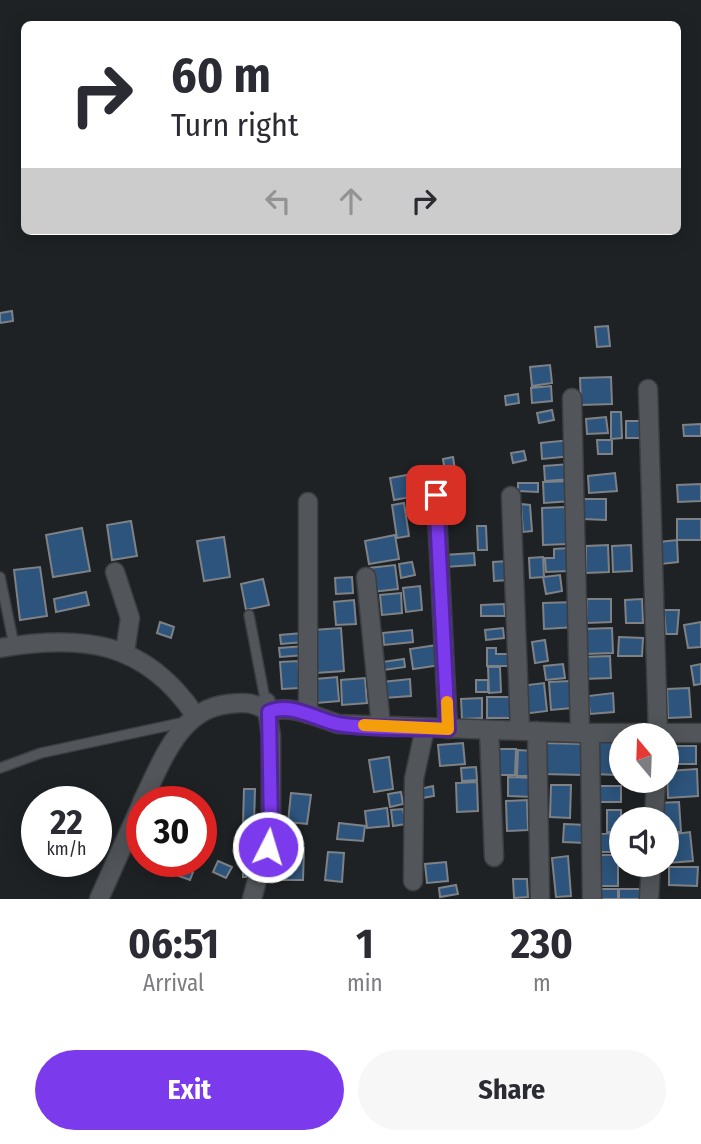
<!DOCTYPE html>
<html lang="en">
<head>
<meta charset="utf-8">
<style>
	body { margin:0; font-family:"Fira Sans Condensed",sans-serif; background:#f7f7f7; color:#2b2b33; height:100vh; display:flex; flex-direction:column; font-size:26px; white-space:nowrap }
	* { box-sizing:border-box; margin:0 }
	p { font-size:23px; color:#7c7c81 }
	.icon { flex:none; width:38px; height:38px; fill:none; stroke:currentColor; stroke-width:2; stroke-linecap:round; stroke-linejoin:round }
	.map { position:relative; height:899px; overflow:hidden }
	.panel { display:flex; flex-direction:column; background:#fff; flex:1 }
	.panel>* { flex:none }
	.banner { position:absolute; left:21px; top:21px; width:660px; height:214px; border-radius:10px; box-shadow:0 4px 18px #0003; background:#fff; color:#2b2b33; overflow:hidden }
	.needle { width:46px; rotate:341deg }
	.tools { position:absolute; left:609px; top:723px; display:grid; gap:14px }
	.tools a { display:grid; place-items:center; width:70px; height:70px; border-radius:50%; background:#fff; box-shadow:0 4px 18px #0003; font-size:35px }
	.speed { position:absolute; left:21px; top:786px; display:flex; gap:14px; font-size:35px; font-weight:700; text-align:center }
	.speed>* { display:grid; place-content:center; width:91px; height:91px; border-radius:50%; background:#fff; box-shadow:0 4px 18px #0003; line-height:1 }
	.speed small { font-size:18px; font-weight:400 }
	.speed .limit { border:10px solid #d22; background:#fff; color:#111 }
	.pin { position:absolute; display:grid; place-items:center; width:60px; height:60px; color:#fff; margin:-30px; border-radius:14px; box-shadow:0 4px 10px #0006 }
	.me { position:absolute; width:77px; margin:-38px; rotate:5deg; stroke-linejoin:round; filter:drop-shadow(0 0 5px #0008) }
	.turn { display:flex; align-items:center; gap:24px; height:147px; padding:0 35px; font-size:32px }
	.turn .icon { width:91px; height:91px; stroke-width:2.5 }
	.turn b { display:block; font-size:49px; line-height:60px }
	.lanes { display:flex; align-items:center; height:66px; padding:0 35px; background:#0003; justify-content:center; gap:35px; direction:ltr }
	.lanes .off { opacity:.35 }
	.eta { display:flex; justify-content:space-evenly; align-items:center; height:119px; text-align:center }
	.eta b { font-size:42px; font-weight:700; line-height:49px }
	.primary-button { display:flex; gap:14px; margin-top:auto; padding:14px 35px }
	.primary-button a { flex:1; height:80px; border-radius:42px; background:#7c3aed; color:#fff; font-size:28px; font-weight:700; line-height:80px; text-align:center }
	.primary-button a+a { background:#f7f7f7; color:#2b2b33 }
	.map>svg:first-child { display:block }
	.building { fill:#2d547c; stroke:#7e8185; stroke-width:2 }
	.lines { fill:none; stroke-linecap:round; stroke-linejoin:round }
	.service-casing { stroke:#3b3d40; stroke-width:12 }
	.minor-casing { stroke:#3b3d40; stroke-width:21 }
	.service { stroke:#525559; stroke-width:9 }
	.minor { stroke:#525559; stroke-width:18 }
	.route-casing { stroke:#51269a; stroke-width:18 }
	.route { stroke:#7c3aed; stroke-width:12 }
	.slow { stroke:#f59e0b; stroke-width:12 }
</style>
</head>
<body>
<div class="map">
<svg width="701" height="899" viewBox="0 0 701 899">
	<rect width="100%" height="100%" fill="#1f2225"/>
	<!-- building -->
	<path class="building" d="M12 311 13 321 0 323V313Z
		M608 326 610 346 597 347 595 327Z
		M550 365 552 383 532 386 530 367Z
		M611 377 612 404 581 405 580 378Z
		M551 386 552 401 532 403 531 388Z
		M518 394 519 403 506 405 505 396Z
		M552 410 554 420 539 423 537 413Z
		M611 412H621L622 438 611 439Z
		M606 417 608 433 587 434 586 419Z
		M626 421H644V438H626Z
		M701 424V436H684L683 425Z
		M571 440 572 456 542 459 541 443Z
		M597 440H612V454H598Z
		M524 451 526 460 513 463 511 453Z
		M453 457 455 470 445 472 443 459Z
		M570 464 572 479 545 481 544 466Z
		M418 473 421 495 394 500 390 478Z
		M615 473 617 491 589 493 588 476Z
		M571 481 572 501 544 503 543 482Z
		M518 483H538V492L518 491Z
		M701 484V501L678 502 677 485Z
		M584 499H606V520L583 519Z
		M404 503 409 536 397 538 392 505Z
		M521 504 530 505 532 531 523 532Z
		M565 507 567 544 543 545 542 508Z
		M677 519H701V540H677Z
		M131 521 137 556 112 560 107 525Z
		M477 526H486L487 550H478Z
		M82 528 90 571 53 577 46 535Z
		M395 535 399 559 369 564 365 541Z
		M224 537 230 577 204 581 197 541Z
		M677 540 678 562 661 564 659 542Z
		M608 545 609 572 586 573V546Z
		M631 545 632 571 613 572 612 546Z
		M568 548 569 571 546 572 545 558H554V549Z
		M474 553 475 565 445 567 444 555Z
		M543 557 544 577 530 578 529 558Z
		M508 561 509 580 494 581 493 562Z
		M412 562 415 575 401 578 399 564Z
		M395 565 398 589 372 592 369 568Z
		M40 567 47 616 20 620 14 570Z
		M560 575 562 591 546 594 543 577Z
		M352 577 353 593 336 594 335 578Z
		M263 579 269 605 246 610 241 584Z
		M420 586 422 610 406 612 403 588Z
		M86 592 89 605 56 612 54 599Z
		M401 593 402 613 382 615 380 595Z
		M587 599H611V622L587 623Z
		M642 599 643 623H626L625 600Z
		M354 600 356 624 336 625 334 602Z
		M575 602 576 627 544 629 543 603Z
		M504 604 505 616H481V605Z
		M664 610H679L677 634H666Z
		M160 622 174 627 171 638 157 633Z
		M701 622V647L688 648 684 625Z
		M341 628 344 671 316 673 313 630Z
		M503 628 504 638 486 640 485 630Z
		M612 628 613 653 584 654 583 629Z
		M412 630 413 642 384 645 383 633Z
		M302 633 304 642 281 644 280 635Z
		M619 637 643 638 642 656H618Z
		M545 640 548 661 535 663 532 642Z
		M437 645 441 665 413 669 410 649Z
		M305 646V655L280 657 279 648Z
		M487 648H496V654H508V666H487Z
		M610 656 611 678 583 679 582 657Z
		M404 659 405 667 383 670 382 662Z
		M298 661 300 688 282 689 280 662Z
		M563 664 565 678 546 680 544 666Z
		M701 664V684L694 685 691 666Z
		M488 667H500L501 692 489 693Z
		M337 677 339 701 317 703 316 679Z
		M365 678 367 703 342 705 341 680Z
		M410 679 411 696 384 698 382 682Z
		M476 680H488V692H476Z
		M570 681 572 708 551 710 549 682Z
		M544 683 547 711 523 714 519 686Z
		M689 688 691 717 668 718 667 689Z
		M613 693 614 712 590 714 588 696Z
		M487 697H515V718H487Z
		M482 698V718L462 719 461 699Z
		M595 737H618L617 775 594 774Z
		M463 743 465 764 440 766 438 745Z
		M543 743 584 744 583 775 542 774Z
		M672 746H696V764H672Z
		M496 749H516L515 775H495Z
		M518 750 534 751 533 776H517Z
		M389 757 393 789 374 792 369 760Z
		M476 767 477 780 462 781 461 768Z
		M697 769 698 796 668 798 667 771Z
		M508 777 535 778 534 797 508 796Z
		M477 782 478 811 457 812 456 783Z
		M551 785H571L570 818 550 817Z
		M433 786 434 796 417 799 416 790Z
		M597 786H621V802H597Z
		M244 789H255L254 823H243Z
		M401 792 403 804 390 807 388 794Z
		M291 793 311 795 307 824 288 822Z
		M527 800 528 830 507 831 506 801Z
		M679 802 681 832H667V819H657L656 803Z
		M387 808 389 826 367 828 365 811Z
		M403 809 406 824 393 826 391 810Z
		M607 810H621V832H607Z
		M339 823 365 826 363 841 337 839Z
		M564 824 587 825 586 843 563 842Z
		M690 832 693 861 667 863V835Z
		M616 833V852H597V834Z
		M244 845H254L253 877H243Z
		M281 848H304L303 880H281Z
		M328 852 344 853 342 882 325 880Z
		M599 855H618V886H599Z
		M568 856 571 896 556 897 552 858Z
		M218 861 232 867 226 878 213 872Z
		M446 862 448 881 427 883 425 864Z
		M176 866 193 872 190 880 173 874Z
		M669 867H698L697 886 669 885Z
		M513 879H527L528 897 514 898Z
		M456 885 458 894 440 897 439 888Z
		M600 889H618V899H599Z
		M619 889H640V899H619Z"/>
	<g class="lines">
		<!-- service casing -->
		<g class="service-casing">
			<path id="service" d="M0 577 14 645
				M249 615 265 699
				M0 768 41 753 185 722"/>
		</g>
		<!-- minor casing -->
		<g class="minor-casing">
			<path id="minor" d="M648 389 658 735
				M572 398 580 733
				M436 495 448 729
				M511 496 520 730
				M115 572 130 618 125 652
				M366 577 381 726
				M0 648C83 634 145 641 195 715
				M308 714V502
				M489 730 494 857
				M537 731 540 899
				M590 733 592 899
				M142 802C162 762 179 709 228 704 246 702 254 702 269 712 289 703 319 718 338 724L580 733H701
				M654 819 656 780
				M413 881 414 779 425 728
				M99 899 142 803
				M252 899 271 828V736L266 702
				M649 899 651 864"/>
		</g>
		<!-- service -->
		<use href="#service" class="service"/>
		<!-- minor -->
		<use href="#minor" class="minor"/>
	</g>
	<g class="lines">
		<!-- route casing -->
		<g class="route-casing">
			<path id="route" d="M268 847 271 828 269 712C291 702 317 720 338 724 374 730 412 727 448 729L436 495"/>
		</g>
		<!-- route -->
		<use href="#route" class="route"/>
		<!-- slow -->
		<path class="slow" d="M364 725 448 729 447 702"/>
	</g>
</svg>
<div class="tools">
<a><svg class="needle" viewBox="-14 -14 28 28"><path d="M0-13l5 13h-10z" fill="#e53935"/><path d="M0 13l5-13h-10z" fill="#7c7c81"/></svg></a>
<a><svg class="icon" aria-label="sound" viewBox="0 0 24 24"><path d="M4 9h4l5-4v14l-5-4H4zM17 9q2 3 0 6"/></svg></a>
</div>
<div class="speed"><div>22<small>km/h</small></div><div class="limit">30</div></div>
<div class="pin" style="left:436px;top:495px;background:#d93025"><svg class="icon" aria-label="arrive" viewBox="0 0 24 24"><path d="M6 21V4h12l-3 4 3 4H6"/></svg></div>
<svg class="me" style="left:268px;top:847px" viewBox="-20 -20 40 40"><circle r="17" fill="#7c3aed" stroke="#fff" stroke-width="3"/><path d="M0-11L8 9 0 5-8 9z" fill="#fff"/></svg>
<div class="banner">
<div class="turn"><svg class="icon" aria-label="right" viewBox="0 0 24 24"><path d="M7 20v-9h11M14 6l5 5-5 5"/></svg><div><b>60 m</b>Turn right</div></div>
<div class="lanes"><svg class="icon off" aria-label="left" viewBox="0 0 24 24"><path d="M17 20v-9H6M10 6l-5 5 5 5"/></svg><svg class="icon off" aria-label="ahead" viewBox="0 0 24 24"><path d="M12 20V5M6 11l6-6 6 6"/></svg><svg class="icon" aria-label="right" viewBox="0 0 24 24"><path d="M7 20v-9h11M14 6l5 5-5 5"/></svg></div>
</div>
</div>
<section class="panel">
<div class="eta">
<div><b>06:51</b><p>Arrival</p></div>
<div><b>1</b><p>min</p></div>
<div><b>230</b><p>m</p></div>
</div>
<div class="primary-button"><a>Exit</a><a>Share</a></div>
</section>
</body>
</html>
